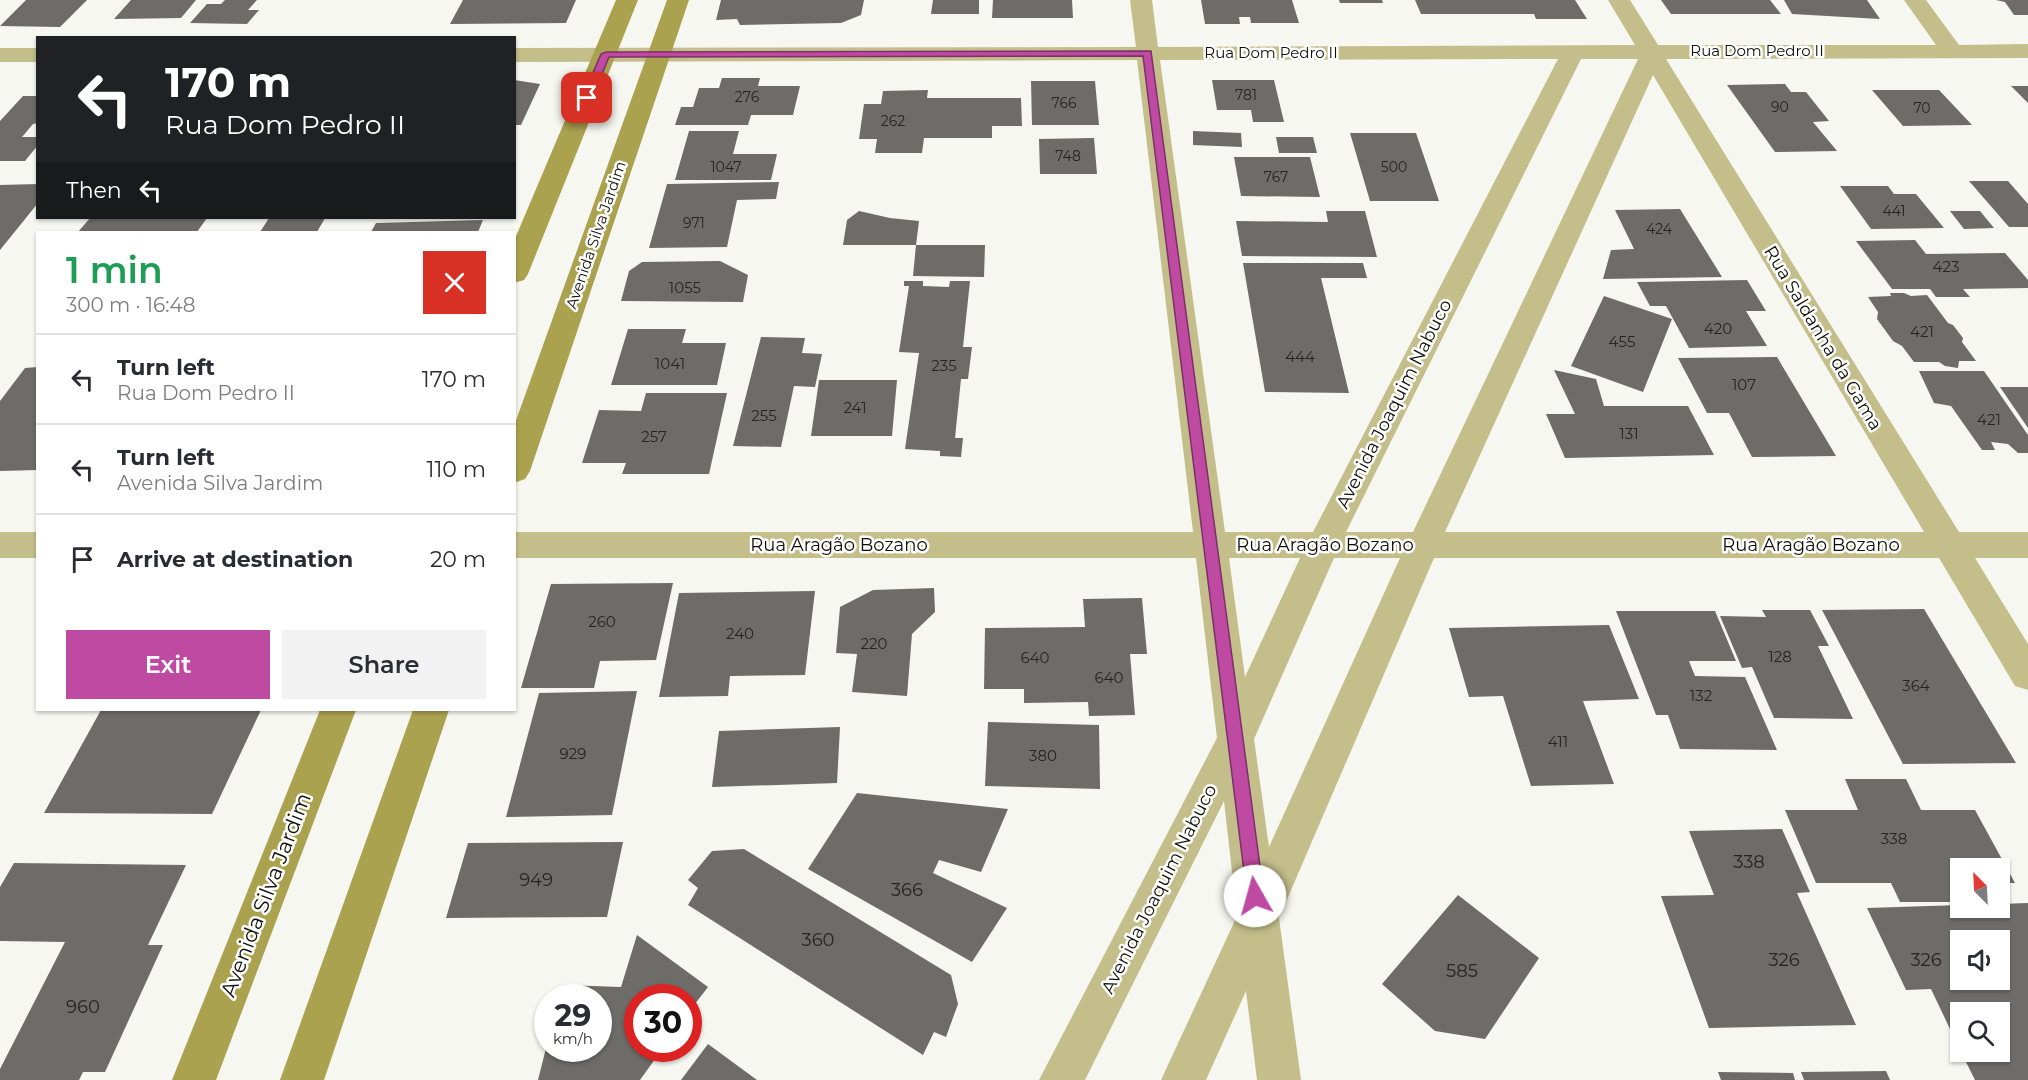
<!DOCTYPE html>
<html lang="en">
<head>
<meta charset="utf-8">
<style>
	body { margin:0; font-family:Montserrat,sans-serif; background:#f2f2f3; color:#2b2b33; height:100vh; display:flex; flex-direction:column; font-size:22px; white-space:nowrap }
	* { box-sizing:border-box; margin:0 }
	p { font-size:20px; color:#7c7c81 }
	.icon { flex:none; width:33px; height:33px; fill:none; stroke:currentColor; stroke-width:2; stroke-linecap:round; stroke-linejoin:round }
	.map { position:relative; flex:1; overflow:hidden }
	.sheet { position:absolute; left:36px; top:231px; width:480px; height:480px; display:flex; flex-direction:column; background:#fff; border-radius:0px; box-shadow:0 2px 4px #0004 }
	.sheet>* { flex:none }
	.banner { position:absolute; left:36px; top:36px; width:480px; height:183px; border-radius:0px; box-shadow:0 2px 4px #0004; background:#202124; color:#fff; overflow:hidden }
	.needle { width:39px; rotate:336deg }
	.controls { position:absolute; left:1950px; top:858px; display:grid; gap:12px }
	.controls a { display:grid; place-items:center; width:60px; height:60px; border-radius:0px; background:#fff; box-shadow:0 2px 4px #0004; font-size:30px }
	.speed { position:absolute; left:534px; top:984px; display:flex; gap:12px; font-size:30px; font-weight:700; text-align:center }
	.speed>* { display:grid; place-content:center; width:78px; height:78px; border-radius:50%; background:#fff; box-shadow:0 2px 4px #0004; line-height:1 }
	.speed small { font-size:15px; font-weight:400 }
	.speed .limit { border:9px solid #d22; background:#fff; color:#111 }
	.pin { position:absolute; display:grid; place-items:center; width:51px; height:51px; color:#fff; margin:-26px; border-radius:12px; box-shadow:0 3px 9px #0006 }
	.me { position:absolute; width:66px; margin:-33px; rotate:353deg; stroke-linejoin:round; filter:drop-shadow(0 0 4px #0008) }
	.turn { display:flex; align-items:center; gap:21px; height:126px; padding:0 30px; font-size:27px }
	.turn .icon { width:78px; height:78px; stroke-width:2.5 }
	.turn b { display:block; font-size:42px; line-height:51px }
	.then { display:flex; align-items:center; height:57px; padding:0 30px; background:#0003; gap:12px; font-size:22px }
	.round { display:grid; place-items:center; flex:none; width:63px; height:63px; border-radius:0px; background:#f2f2f3 }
	.head { display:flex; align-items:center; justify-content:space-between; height:102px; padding:0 30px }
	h1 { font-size:36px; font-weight:600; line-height:45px; color:#1e9e55 }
	.cta { display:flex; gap:12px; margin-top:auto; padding:12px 30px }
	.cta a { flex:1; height:69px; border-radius:0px; background:#bf4aa1; color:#fff; font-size:24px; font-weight:600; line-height:69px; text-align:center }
	.cta a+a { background:#f2f2f3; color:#2b2b33 }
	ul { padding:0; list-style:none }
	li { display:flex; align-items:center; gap:18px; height:90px; padding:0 30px; border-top:2px solid #e1e1e2 }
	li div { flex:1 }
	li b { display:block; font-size:22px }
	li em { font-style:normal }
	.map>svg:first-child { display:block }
	.building { fill:#6d6c68; fill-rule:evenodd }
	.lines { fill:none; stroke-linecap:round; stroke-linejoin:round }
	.street { fill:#c3be8a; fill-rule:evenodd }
	.secondary { fill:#aba24f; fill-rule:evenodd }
	.route { fill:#bf4aa1; stroke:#7c3069; stroke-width:1.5 }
	.labels { text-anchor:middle; stroke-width:5; stroke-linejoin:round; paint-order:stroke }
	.far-number-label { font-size:14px; fill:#262523 }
	.far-street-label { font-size:15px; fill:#0e0d0c; stroke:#fffffe }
	.number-label { font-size:15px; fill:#262523 }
	.street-label { font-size:18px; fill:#0e0d0c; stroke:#fffffe }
	.near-number-label { font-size:18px; fill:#262523 }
	.near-street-label { font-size:21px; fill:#0e0d0c; stroke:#fffffe }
</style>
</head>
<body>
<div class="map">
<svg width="2028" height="1080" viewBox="0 0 2028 1080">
	<rect width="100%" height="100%" fill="#f7f7f1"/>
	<!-- building -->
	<path class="building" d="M26 0H87L60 27 0 26Z
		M131 0H196L181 18 114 19Z
		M225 0H257L248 10H259L247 24 190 23 207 4H221Z
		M463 0H576L566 23 450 24Z
		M721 0H864L861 15 841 23 740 25 737 19 716 20Z
		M933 0H979V14H931Z
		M993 0H1072L1073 18H992Z
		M1201 0H1292L1299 23H1251L1250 17H1239L1240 24H1205Z
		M1339 0H1382L1383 3H1340Z
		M1415 0H1575L1587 19H1536L1534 14H1421Z
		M1661 0H1770L1781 14H1671Z
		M1784 0H1867L1880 19 1792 14Z
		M1996 0H2028V15H2014L2005 2Z
		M722 78H760L758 86H800L793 115H751L748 125H675L681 107H693L699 88H719Z
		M514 80 540 84 521 125H514Z
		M1212 80H1274L1284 122H1253L1251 110H1217Z
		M1031 81H1095L1099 125H1032Z
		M1785 84 1791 92H1806L1829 121 1813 122 1837 151 1775 152 1727 85Z
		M2011 86H2028V103Z
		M928 90 927 98H1021L1022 126H992V138H924L922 153H875L877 139H859L864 104H881L883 91Z
		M1872 90H1939L1972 125 1903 126Z
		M23 96H38V123L33 124 22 137H38V145L25 161H0V121Z
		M689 131H739L733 154H777L771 180H675Z
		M1193 131 1241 133 1242 147 1193 145Z
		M1350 133H1416L1439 201H1370Z
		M1276 137H1313L1317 153H1279Z
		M1094 138 1097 174H1040L1039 139Z
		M1234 157H1310L1320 197 1241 196Z
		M1969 181H2008L2028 204V227H2009Z
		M779 182 776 199 737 200 727 247 649 248 667 184Z
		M38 184V203L0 250V185Z
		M1840 186H1888L1894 194H1916L1944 228 1871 229Z
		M1680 209 1722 277 1603 279 1611 250 1634 249 1615 210Z
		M859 211 890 218 919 221 916 245H843L847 220Z
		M1326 211H1365L1377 257 1242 256 1236 221 1328 222Z
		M1950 211H1980L1994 228 1964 229Z
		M90 218H207L197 232H78Z
		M269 218H325L317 232H260Z
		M483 220 478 232H371L376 223Z
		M1915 240 1926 254 2005 253 2028 280V288L1963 289 1970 297H1936L1930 289H1892L1856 241Z
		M916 245H985L984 277 913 276Z
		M720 261 748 275 743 302 621 301 629 271 642 262Z
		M1243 263H1363L1367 278H1321L1349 393 1265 392Z
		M1747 280 1766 311H1746L1767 346 1689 348 1666 306H1650L1637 282Z
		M904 281H923V286L949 287 950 281H970L963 347H972L968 379H961L955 438H963L961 457 940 456V451L905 449 919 353 899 352 909 286H904Z
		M1890 293H1904L1911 296 1927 295 1948 323 1953 325 1963 338 1962 342 1976 361H1959L1958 368 1945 366 1939 362H1914L1902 346 1893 341 1877 319 1878 312 1868 297 1891 296Z
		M1604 296 1672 319 1643 392 1571 366Z
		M628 329H686L682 343H726L717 385H611Z
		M761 337 805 338 802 353 822 354 815 387 794 386 781 447 733 446Z
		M1777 357 1836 456 1752 457 1729 413H1707L1678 358Z
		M38 367V470L0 471V401L25 368Z
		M1554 370 1596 379 1604 406H1688L1714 455 1565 458 1546 414H1575Z
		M1919 371H1984L2028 435V453H2018L2008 444 1991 442 1995 450H1982L1951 406 1934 403Z
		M819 380H897L892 436H811Z
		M2000 387H2028V428Z
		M646 393H727L709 474H622L626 463H582L599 410 641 411Z
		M673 583 656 660 600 661 594 688H521L551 584Z
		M934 588 935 612 912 634 907 696 852 692 857 654 836 653 840 607 873 590Z
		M815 591 805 675 730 676 728 696 659 697 679 593Z
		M1142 598 1147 654H1130L1135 715 1089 716 1088 702 1024 703V689H984L985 628 1085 627 1083 599Z
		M1924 609 2016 763 1903 764 1822 610Z
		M1762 610H1810L1829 646H1818L1853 719 1774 718 1752 667 1742 668 1720 616 1766 617Z
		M1616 611H1715L1736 661H1689L1695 676 1745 677 1777 750 1680 749 1668 715H1656Z
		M1609 625 1639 699 1583 701 1614 784 1531 786 1503 696 1469 697 1449 628Z
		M637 691 612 815 506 817 539 693Z
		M101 710H261L212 814 44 813Z
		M988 722 1099 725 1100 789 985 786Z
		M840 727 837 783 712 787 719 731Z
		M1845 779H1906L1921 810H1975L2015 883H2000V868H1960V902H1900L1891 883H1816L1785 810H1858Z
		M857 793 1008 809 981 872 939 860 933 873 1007 908 972 962 808 869Z
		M1782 829 1810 892 1797 893 1856 1025 1709 1028 1661 896 1714 895 1689 831Z
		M623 842 607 917 446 918 468 843Z
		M744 849 951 975 958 1004 946 1037 934 1032 923 1055 688 905 698 888 688 880 712 851Z
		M14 863 186 865 148 945H163L105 1072H83L79 1080H0V1069L65 942 0 941V887Z
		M1458 895 1539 958 1485 1039 1435 1031 1382 984Z
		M2028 903V1080H1975L1961 1052H2000V1012H1960V1050L1931 989 1906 990 1867 908 1960 905V908H2000V904ZM1960 940H2000V980H1960Z
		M637 935 708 987 688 1013V998H638V1048H663L640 1080H538L546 1048H598V998H560L564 985 621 987Z
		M708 1044 757 1080H681Z
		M1886 1071 1890 1080H1804L1801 1072Z
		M1718 1072 1793 1073 1795 1080H1721Z"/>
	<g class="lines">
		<!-- street -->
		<path class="street" d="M1130 0H1152L1158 47 1635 45 1608 0H1630L1658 45H1936L1904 0H1926L1959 45 2028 44V58L1666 59 1959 532H2028V558H1975L2028 644V690L2015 686 1939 558H1434L1279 918 1301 1080H1257L1246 991 1206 1080H1161L1237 916 1224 801 1085 1080H1039L1217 738 1196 558H514V532H1193L1137 60 514 62V48L1136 47ZM1558 59 1313 532H1225L1160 60ZM1581 59H1638L1413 532H1346ZM1653 75 1924 532H1445ZM1229 558H1300L1245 677ZM1334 558H1400L1269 847 1254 739Z
			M0 48H38V62H0Z
			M0 532H38V558H0Z"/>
		<!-- secondary -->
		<path class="secondary" d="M616 0H638L528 274 524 280 514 283V241Z
			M667 0H689L530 471 525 479 514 483V426Z
			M320 710H356L216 1080H172Z
			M413 710H449L324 1080H280Z"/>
	</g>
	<!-- route -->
	<path class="route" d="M1151 51 1264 896 1261 902 1255 904 1249 902 1247 896 1143 56 609 57 592 98 587 101 582 98 601 54 606 52Z"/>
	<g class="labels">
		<!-- far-number labels -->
		<g class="far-number-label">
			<text x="1246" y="100">781</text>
			<text x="747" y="102">276</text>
			<text x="1064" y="108">766</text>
			<text x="1780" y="112">90</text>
			<text x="1922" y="113">70</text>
			<text x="893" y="126">262</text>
			<text x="1068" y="161">748</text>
			<text x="726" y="172">1047</text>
			<text x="1394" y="172">500</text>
			<text x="1276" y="182">767</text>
			<text x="1894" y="216">441</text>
			<text x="694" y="228">971</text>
			<text x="1659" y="234">424</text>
		</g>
		<!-- far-street labels -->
		<g class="far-street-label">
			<text x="1757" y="56">Rua Dom Pedro II</text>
			<text x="1271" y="58">Rua Dom Pedro II</text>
			<text transform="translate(596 235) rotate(-71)" y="5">Avenida Silva Jardim</text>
		</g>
		<!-- number labels -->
		<g class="number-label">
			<text x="1946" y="272">423</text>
			<text x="685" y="293">1055</text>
			<text x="1718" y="334">420</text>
			<text x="1922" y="337">421</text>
			<text x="1622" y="347">455</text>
			<text x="1300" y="362">444</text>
			<text x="670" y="369">1041</text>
			<text x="944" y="371">235</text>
			<text x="1744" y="390">107</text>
			<text x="855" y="413">241</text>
			<text x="764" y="421">255</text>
			<text x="1989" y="425">421</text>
			<text x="1629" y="439">131</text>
			<text x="654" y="442">257</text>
			<text x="602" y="627">260</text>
			<text x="740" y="639">240</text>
			<text x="874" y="649">220</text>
			<text x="1780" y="662">128</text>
			<text x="1035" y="663">640</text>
			<text x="1109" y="683">640</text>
			<text x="1916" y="691">364</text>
			<text x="1701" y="701">132</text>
			<text x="1558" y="747">411</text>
			<text x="573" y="759">929</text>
			<text x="1043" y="761">380</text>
			<text x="1894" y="844">338</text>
		</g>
		<!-- street labels -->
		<g class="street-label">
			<text transform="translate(1823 338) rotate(59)" y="6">Rua Saldanha da Gama</text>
			<text transform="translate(1394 404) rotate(-63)" y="6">Avenida Joaquim Nabuco</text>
			<text x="839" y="551">Rua Aragão Bozano</text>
			<text x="1325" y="551">Rua Aragão Bozano</text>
			<text x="1811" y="551">Rua Aragão Bozano</text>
			<text transform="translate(1159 889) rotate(-63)" y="6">Avenida Joaquim Nabuco</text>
		</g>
		<!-- near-number labels -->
		<g class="near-number-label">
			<text x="1749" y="868">338</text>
			<text x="536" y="886">949</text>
			<text x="907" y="896">366</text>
			<text x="818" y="946">360</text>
			<text x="1784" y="966">326</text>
			<text x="1926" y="966">326</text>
			<text x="1462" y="977">585</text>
			<text x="83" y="1013">960</text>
		</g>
		<!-- near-street labels -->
		<g class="near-street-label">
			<text transform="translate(266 895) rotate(-69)" y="7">Avenida Silva Jardim</text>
		</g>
	</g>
</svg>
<div class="controls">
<a><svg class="needle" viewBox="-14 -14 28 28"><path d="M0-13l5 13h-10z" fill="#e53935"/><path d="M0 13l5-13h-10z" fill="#7c7c81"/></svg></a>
<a><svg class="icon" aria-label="sound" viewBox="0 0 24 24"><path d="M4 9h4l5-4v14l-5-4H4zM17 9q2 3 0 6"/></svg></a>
<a><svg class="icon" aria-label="search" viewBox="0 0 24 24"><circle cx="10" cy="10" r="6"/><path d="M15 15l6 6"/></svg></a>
</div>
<div class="speed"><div>29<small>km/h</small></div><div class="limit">30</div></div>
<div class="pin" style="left:587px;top:98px;background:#d93025"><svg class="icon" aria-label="arrive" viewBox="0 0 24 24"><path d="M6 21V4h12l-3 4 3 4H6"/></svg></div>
<svg class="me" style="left:1255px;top:896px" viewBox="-20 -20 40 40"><circle r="19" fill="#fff"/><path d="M0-13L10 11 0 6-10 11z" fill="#bf4aa1"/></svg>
<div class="banner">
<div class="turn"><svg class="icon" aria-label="left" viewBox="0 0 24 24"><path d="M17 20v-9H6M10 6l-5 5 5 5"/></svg><div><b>170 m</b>Rua Dom Pedro II</div></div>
<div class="then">Then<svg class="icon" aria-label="left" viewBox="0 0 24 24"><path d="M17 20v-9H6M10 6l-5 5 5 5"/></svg></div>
</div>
<section class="sheet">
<div class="head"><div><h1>1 min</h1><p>300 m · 16:48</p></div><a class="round" style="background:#d93025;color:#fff"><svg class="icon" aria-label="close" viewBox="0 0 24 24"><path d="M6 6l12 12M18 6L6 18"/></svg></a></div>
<ul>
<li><svg class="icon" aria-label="left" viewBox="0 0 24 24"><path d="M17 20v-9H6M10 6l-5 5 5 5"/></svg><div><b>Turn left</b><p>Rua Dom Pedro II</p></div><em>170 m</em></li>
<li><svg class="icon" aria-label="left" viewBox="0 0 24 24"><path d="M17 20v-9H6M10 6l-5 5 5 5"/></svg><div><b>Turn left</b><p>Avenida Silva Jardim</p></div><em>110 m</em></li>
<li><svg class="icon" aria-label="arrive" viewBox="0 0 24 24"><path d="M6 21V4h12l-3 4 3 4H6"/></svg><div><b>Arrive at destination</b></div><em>20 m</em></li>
</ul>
<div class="cta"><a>Exit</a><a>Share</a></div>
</section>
</div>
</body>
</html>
